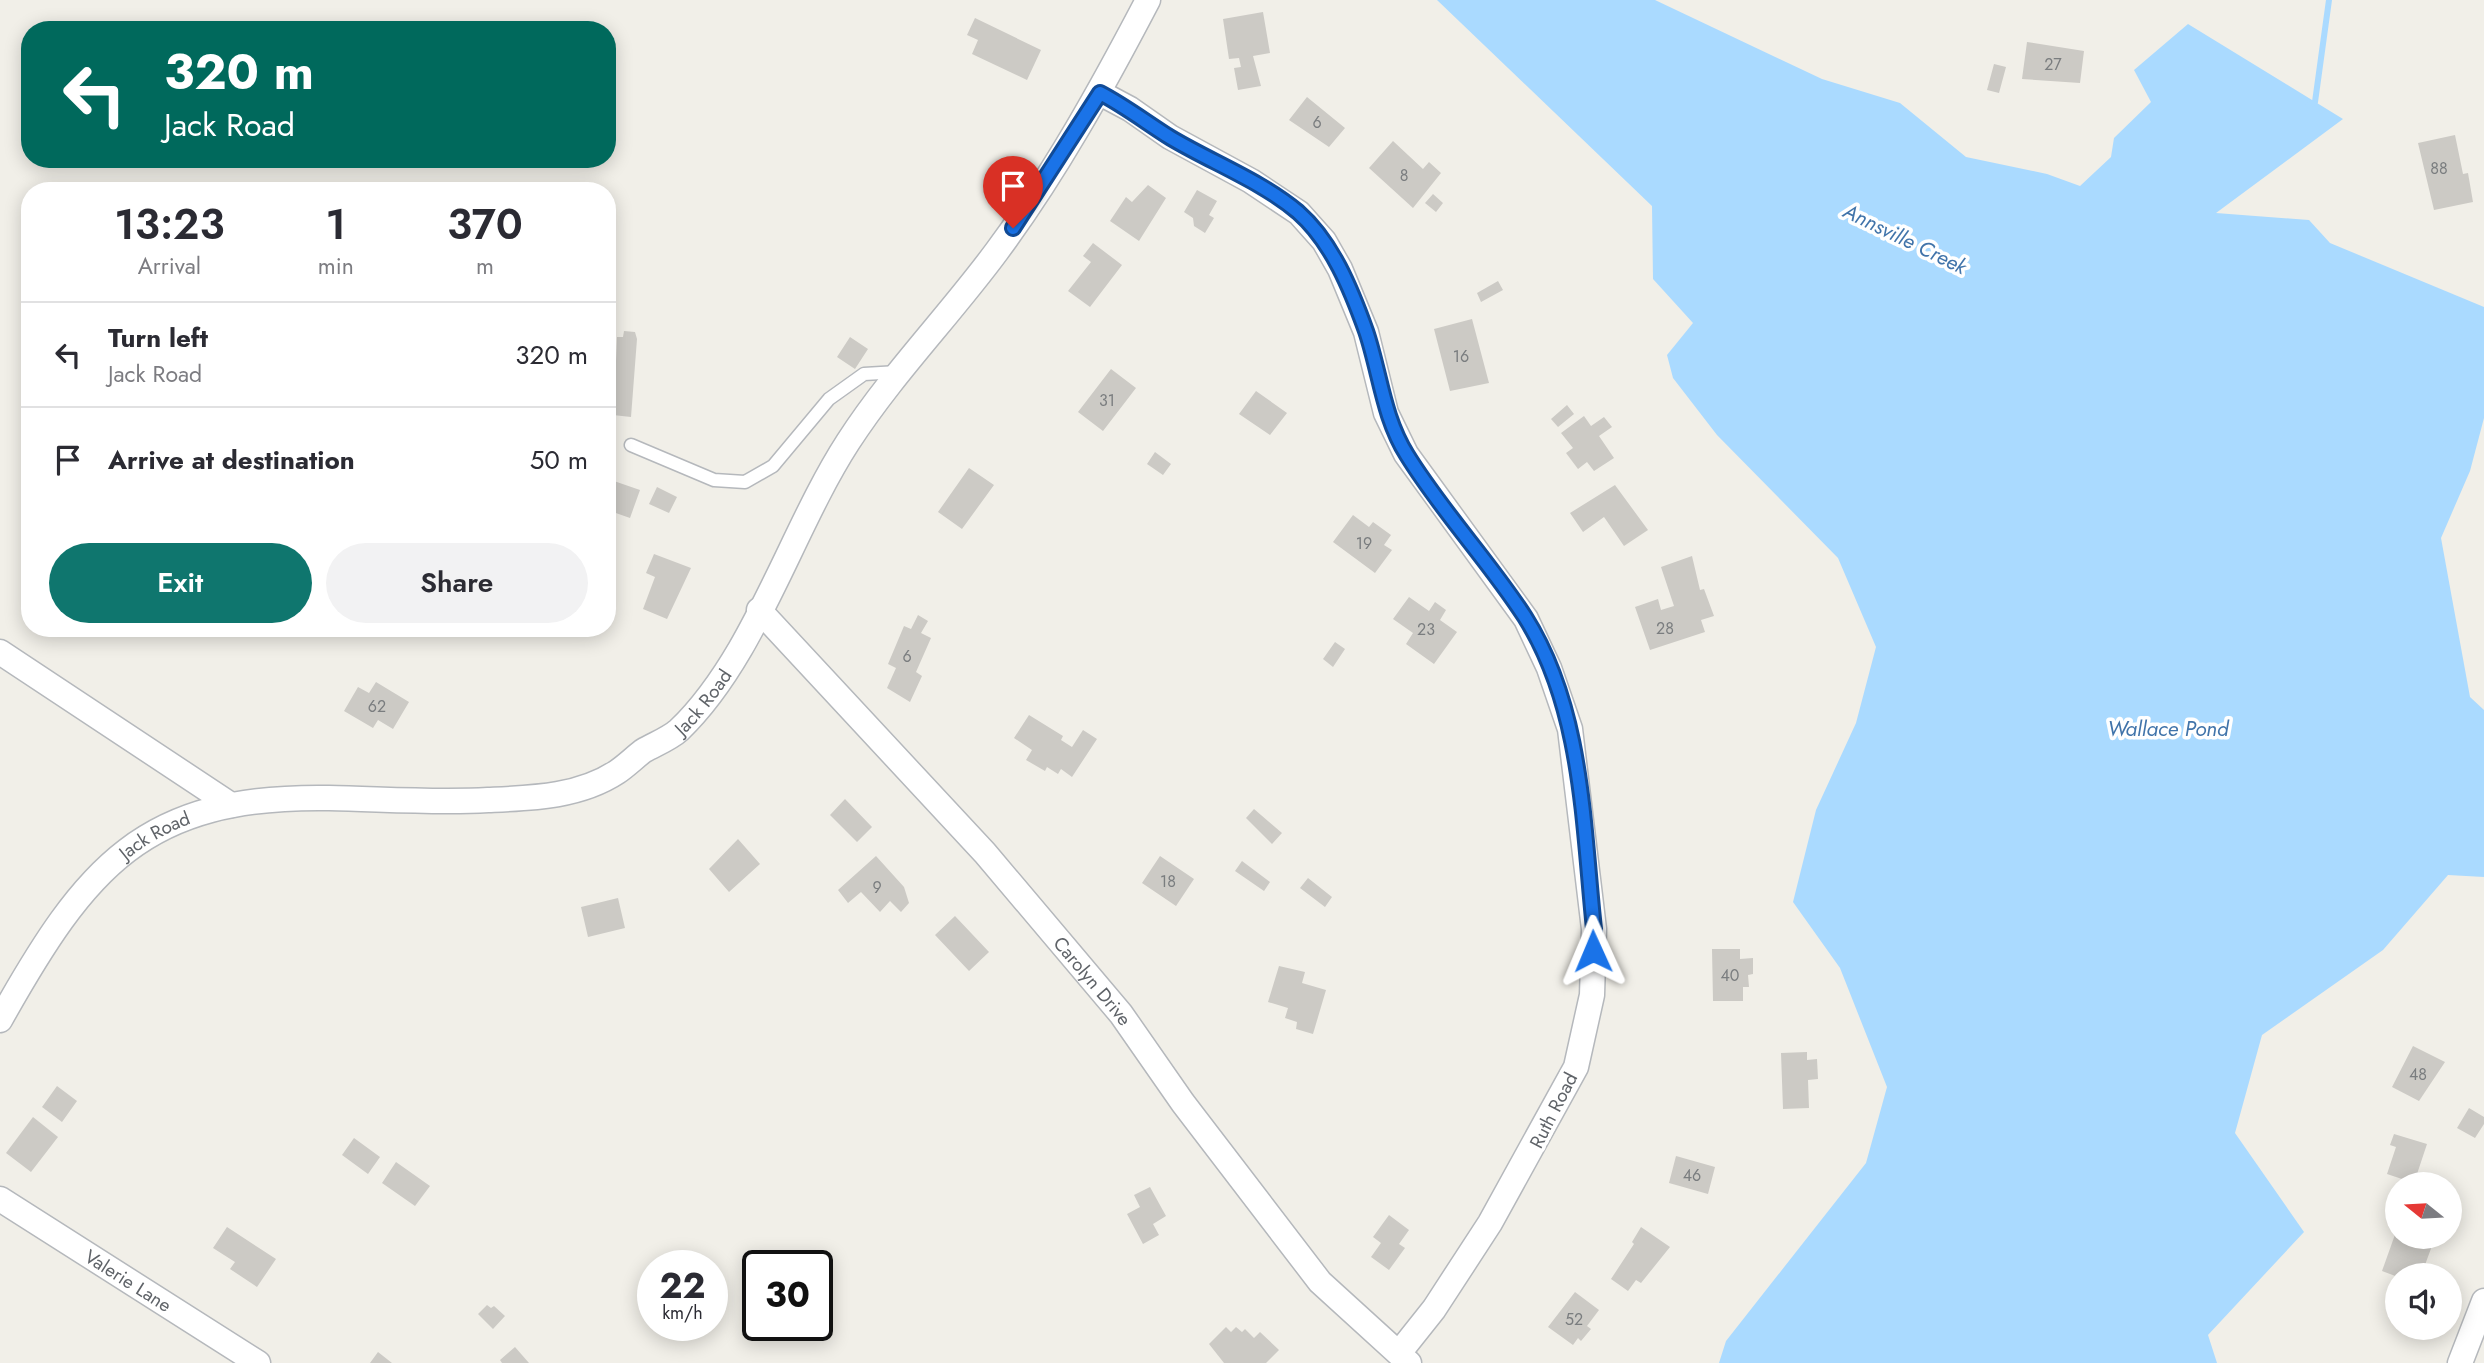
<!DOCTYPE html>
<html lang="en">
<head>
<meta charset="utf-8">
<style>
	body { margin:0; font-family:Jost,sans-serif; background:#f2f2f3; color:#2b2b33; height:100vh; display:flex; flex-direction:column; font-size:26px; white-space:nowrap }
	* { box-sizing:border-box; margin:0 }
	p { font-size:23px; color:#7c7c81 }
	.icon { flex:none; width:38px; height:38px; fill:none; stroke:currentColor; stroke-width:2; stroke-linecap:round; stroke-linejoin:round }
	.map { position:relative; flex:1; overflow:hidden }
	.panel { position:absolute; left:21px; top:182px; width:595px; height:455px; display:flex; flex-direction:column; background:#fff; border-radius:28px; box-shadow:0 4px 18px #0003 }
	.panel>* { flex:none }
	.hud { position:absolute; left:21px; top:21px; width:595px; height:147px; border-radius:28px; box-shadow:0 4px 18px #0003; background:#00695c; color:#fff; overflow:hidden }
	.needle { width:46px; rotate:288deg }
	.buttons { position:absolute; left:2385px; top:1172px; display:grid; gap:14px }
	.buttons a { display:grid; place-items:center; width:77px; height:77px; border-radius:50%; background:#fff; box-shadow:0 4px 18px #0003; font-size:35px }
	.speed { position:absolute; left:637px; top:1250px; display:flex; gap:14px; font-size:35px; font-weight:700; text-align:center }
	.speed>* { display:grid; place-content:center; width:91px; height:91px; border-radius:50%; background:#fff; box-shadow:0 4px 18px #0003; line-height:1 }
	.speed small { font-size:18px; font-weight:400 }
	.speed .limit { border:4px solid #111; border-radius:10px; background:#fff; color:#111 }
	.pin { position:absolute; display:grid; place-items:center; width:60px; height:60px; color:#fff; margin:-72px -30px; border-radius:50% 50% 50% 0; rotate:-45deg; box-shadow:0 0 7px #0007 }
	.pin .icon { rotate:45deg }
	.me { position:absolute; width:77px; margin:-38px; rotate:359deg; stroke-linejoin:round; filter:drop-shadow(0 0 5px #0008) }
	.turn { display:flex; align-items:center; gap:24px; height:147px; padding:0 28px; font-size:32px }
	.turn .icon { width:91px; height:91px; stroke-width:2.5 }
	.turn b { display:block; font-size:49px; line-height:60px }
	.eta { display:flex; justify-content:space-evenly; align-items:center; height:119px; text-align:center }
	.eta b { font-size:42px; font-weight:600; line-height:49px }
	.button { display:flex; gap:14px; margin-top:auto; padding:14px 28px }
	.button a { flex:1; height:80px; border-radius:42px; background:#0f766e; color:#fff; font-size:28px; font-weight:600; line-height:80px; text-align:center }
	.button a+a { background:#f2f2f3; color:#2b2b33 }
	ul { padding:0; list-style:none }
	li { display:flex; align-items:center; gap:21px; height:105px; padding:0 28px; border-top:2px solid #e1e1e2 }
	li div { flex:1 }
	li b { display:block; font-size:26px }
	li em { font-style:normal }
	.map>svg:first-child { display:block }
	.water { fill:#aadaff }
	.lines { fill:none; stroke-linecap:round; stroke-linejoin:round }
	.stream { stroke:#aadaff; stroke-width:6 }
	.building { fill:#cccac5 }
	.service-casing { stroke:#b5b8bc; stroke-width:15 }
	.minor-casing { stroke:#b5b8bc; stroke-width:27 }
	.service { stroke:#fff; stroke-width:12 }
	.minor { stroke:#fff; stroke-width:24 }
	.route-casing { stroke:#114b97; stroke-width:18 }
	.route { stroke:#1a73e8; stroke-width:12 }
	.labels { text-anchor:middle; stroke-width:7; stroke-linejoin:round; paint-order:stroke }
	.number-label { font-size:16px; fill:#7a7d7f }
	.street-label { font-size:19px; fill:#5f6368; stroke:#fff }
	.water-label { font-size:21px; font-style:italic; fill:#4174aa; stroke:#fff }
</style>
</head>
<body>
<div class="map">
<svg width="2484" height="1363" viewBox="0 0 2484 1363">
	<rect width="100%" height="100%" fill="#f1efe8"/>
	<!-- water -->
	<path class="water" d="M1437 0H1655L1822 79 1900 103 1966 157 2047 174 2080 186 2111 157 2114 138 2151 102 2134 70 2188 24 2343 119 2216 213 2309 220 2330 243 2484 307V418L2470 471 2441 538 2470 697 2484 710V877L2448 875 2383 950 2262 1035 2235 1133 2304 1232 2208 1335 2217 1363H1719L1726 1341 1866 1163 1887 1087 1840 968 1793 902 1816 810 1856 723 1876 647 1838 558 1717 435 1673 378 1667 355 1693 323 1653 279 1652 206Z"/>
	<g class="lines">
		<!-- stream -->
		<path class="stream" d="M2309 105 2315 102 2329 0"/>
	</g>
	<!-- building -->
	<path class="building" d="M1263 12 1270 53 1253 56 1261 86 1238 90 1234 68 1241 67 1239 58 1229 59 1223 19Z
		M975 18 1041 50 1027 80 972 54 978 40 967 35Z
		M2027 42 2084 51 2080 83 2022 79Z
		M1994 64 2006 67 1999 93 1987 90Z
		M1307 97 1345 128 1329 147 1289 120Z
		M2455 135 2463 174 2468 173 2473 202 2434 210 2418 143Z
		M1393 141 1423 169 1429 162 1441 173 1413 208 1369 168Z
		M1148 185 1166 198 1139 241 1110 221 1126 197 1132 202Z
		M1197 190 1217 201 1209 215 1214 218 1205 233 1194 226 1193 218 1184 212Z
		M1433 194 1443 203 1436 212 1425 203Z
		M1093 243 1122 265 1090 307 1068 291 1091 262 1083 256Z
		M1498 281 1503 290 1481 302 1477 293Z
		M1472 319 1489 383 1450 391 1434 329Z
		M624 331 635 332 637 339 631 417 613 415 615 400 613 394H608L609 384 615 385 617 337H623Z
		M850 337 868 349 855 369 837 357Z
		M1111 369 1136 388 1103 431 1078 412Z
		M1256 391 1287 413 1270 435 1239 414Z
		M1567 405 1574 414 1558 427 1551 419Z
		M1584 416 1591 426 1604 417 1612 427 1599 436 1614 458 1594 471 1587 462 1578 469 1566 453 1573 448 1561 433Z
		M1155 452 1171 464 1163 475 1147 464Z
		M969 468 994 485 962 529 938 512Z
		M611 480 640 490 630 518 613 512 615 496 607 493Z
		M1615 485 1648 530 1624 546 1604 517 1583 532 1570 513Z
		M657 487 677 497 669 513 649 504Z
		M1353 515 1369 527 1373 522 1391 535 1384 545 1392 550 1375 573 1333 542Z
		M654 554 691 568 667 619 643 609 655 577 646 573Z
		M1692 556 1700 590 1704 589 1714 616 1701 620 1705 632 1650 650 1635 607 1658 599 1661 610 1674 606 1661 567Z
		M1409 597 1429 611 1435 602 1446 610 1440 620 1457 632 1434 664 1406 644 1413 633 1393 619Z
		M918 615 928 621 921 633 931 638 916 672 922 676 910 702 887 688 896 668 888 664 904 626 911 629Z
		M1335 642 1345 649 1333 667 1323 659Z
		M376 682 409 702 393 729 378 720 373 728 344 711 358 687 369 693Z
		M1029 715 1063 736 1061 740 1072 747 1083 730 1097 739 1072 777 1061 769 1058 774 1047 767 1045 771 1026 760 1032 750 1014 738Z
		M845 799 872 827 857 842 830 815Z
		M1254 809 1282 833 1272 844 1246 818Z
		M738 839 760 864 729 892 709 869Z
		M876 856 904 887 909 903 901 912 890 901 880 912 861 892 848 903 838 890Z
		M1160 856 1194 879 1176 906 1142 883Z
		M1242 861 1270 882 1264 891 1235 871Z
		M1308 878 1332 897 1325 907 1300 888Z
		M618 898 625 928 588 937 581 907Z
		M955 916 989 952 969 971 935 935Z
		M1712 949H1740V959L1753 958V974L1748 975 1749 987H1743V1001H1713Z
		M1279 966 1305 972 1302 983 1326 990 1313 1034 1296 1029 1297 1022 1285 1018 1288 1008 1268 1002Z
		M2413 1046 2445 1062 2419 1101 2392 1087Z
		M1807 1052V1060L1817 1059 1818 1079 1808 1080 1809 1108 1783 1109 1781 1053Z
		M57 1086 77 1101 62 1122 42 1107Z
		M2469 1108 2484 1117V1124L2475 1138 2457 1128Z
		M33 1117 58 1137 31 1172 6 1153Z
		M2394 1134 2427 1144 2414 1183 2387 1174 2396 1147 2390 1145Z
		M354 1138 380 1157 368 1174 342 1155Z
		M1676 1156 1715 1167 1708 1194 1669 1183Z
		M396 1162 430 1186 415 1206 382 1183Z
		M1150 1187 1166 1216 1153 1224 1159 1235 1143 1244 1127 1214 1140 1207 1134 1195Z
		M1389 1215 1409 1230 1399 1244 1405 1248 1389 1270 1371 1257 1381 1243 1373 1237Z
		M227 1227 276 1259 257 1287 230 1269 235 1262 213 1248Z
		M1641 1227 1670 1247 1641 1283 1636 1280 1628 1291 1611 1279 1634 1244 1632 1242Z
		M2397 1229 2398 1237H2417L2433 1243 2421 1276 2398 1277 2382 1271Z
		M1575 1292 1599 1310 1587 1326 1591 1329 1581 1341 1578 1338 1573 1345 1548 1327Z
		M487 1305 491 1308 494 1306 505 1316 493 1329 478 1314Z
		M1226 1327 1231 1332 1236 1327 1242 1332 1245 1329 1254 1338 1260 1332 1279 1350 1266 1363H1224L1209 1344Z
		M515 1347 529 1363H502L500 1360Z
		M378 1352 392 1363H370Z"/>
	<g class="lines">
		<!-- service casing -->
		<g class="service-casing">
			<path id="service" d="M631 445 714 480 745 482 773 466 829 399 864 374 898 372"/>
		</g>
		<!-- minor casing -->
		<g class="minor-casing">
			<g id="minor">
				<path d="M1100 93 1130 109 1170 137 1251 181 1299 213 1324 241 1340 269 1366 332 1386 413 1406 454 1526 619 1549 668 1570 729 1594 929 1592 995 1576 1067 1490 1223 1434 1309 1399 1353"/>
				<path id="s1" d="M759 610 985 853 1121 1014 1183 1103 1320 1282 1409 1363"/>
				<path d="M0 652 231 805"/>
				<path id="s2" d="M0 1020C86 867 143 795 329 798 382 799 435 803 488 800 532 798 579 797 617 772 626 766 634 758 643 751 655 744 669 739 679 730 755 657 791 530 848 442 892 374 949 316 997 251 1055 173 1103 86 1148 0"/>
				<path id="s3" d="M0 1199 258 1363"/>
				<path d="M2460 1363 2484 1301"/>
			</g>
		</g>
		<!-- service -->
		<use href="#service" class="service"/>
		<!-- minor -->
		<use href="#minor" class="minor"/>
	</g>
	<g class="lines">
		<!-- route casing -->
		<g class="route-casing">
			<path id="route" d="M1013 228 1100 93C1125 106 1147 123 1171 138 1213 163 1261 181 1298 212 1332 242 1351 289 1366 331 1380 372 1383 417 1407 455 1442 512 1489 561 1525 617 1583 709 1583 825 1594 929L1593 951"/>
		</g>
		<!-- route -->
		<use href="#route" class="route"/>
	</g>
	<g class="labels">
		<!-- number labels -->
		<g class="number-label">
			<text x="2053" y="70">27</text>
			<text x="1317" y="128">6</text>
			<text x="2439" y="174">88</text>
			<text x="1404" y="181">8</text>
			<text x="1461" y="362">16</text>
			<text x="1107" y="406">31</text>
			<text x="1364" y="549">19</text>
			<text x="1665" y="634">28</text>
			<text x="1426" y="635">23</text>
			<text x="907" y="662">6</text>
			<text x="377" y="712">62</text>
			<text x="1168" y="887">18</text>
			<text x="877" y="893">9</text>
			<text x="1730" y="981">40</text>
			<text x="2418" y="1080">48</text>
			<text x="1692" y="1181">46</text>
			<text x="1574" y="1325">52</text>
		</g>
		<!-- street labels -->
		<g class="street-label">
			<text dy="7" stroke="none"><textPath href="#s2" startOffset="831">Jack Road</textPath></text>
			<text dy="7" stroke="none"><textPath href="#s2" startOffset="245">Jack Road</textPath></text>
			<text dy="7" stroke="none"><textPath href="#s1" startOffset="499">Carolyn Drive</textPath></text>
			<text transform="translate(1553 1110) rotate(-63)" y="7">Ruth Road</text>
			<text dy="7" stroke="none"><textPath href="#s3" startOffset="152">Valerie Lane</textPath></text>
		</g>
		<!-- water labels -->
		<g class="water-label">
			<text transform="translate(1905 239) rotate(26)" y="7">Annsville Creek</text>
			<text x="2168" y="736">Wallace Pond</text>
		</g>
	</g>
</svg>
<div class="buttons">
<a><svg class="needle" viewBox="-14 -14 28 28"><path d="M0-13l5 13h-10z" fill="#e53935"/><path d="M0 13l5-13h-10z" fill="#7c7c81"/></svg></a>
<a><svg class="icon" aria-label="sound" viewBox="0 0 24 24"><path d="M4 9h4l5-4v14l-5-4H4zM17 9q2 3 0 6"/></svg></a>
</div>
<div class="speed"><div>22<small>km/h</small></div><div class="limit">30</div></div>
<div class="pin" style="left:1013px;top:228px;background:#d93025"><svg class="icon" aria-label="arrive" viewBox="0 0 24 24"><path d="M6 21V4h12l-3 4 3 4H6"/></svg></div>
<svg class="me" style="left:1593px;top:951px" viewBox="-20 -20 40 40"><path d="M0-17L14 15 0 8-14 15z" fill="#1a73e8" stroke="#fff" stroke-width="4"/></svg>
<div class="hud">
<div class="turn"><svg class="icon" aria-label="left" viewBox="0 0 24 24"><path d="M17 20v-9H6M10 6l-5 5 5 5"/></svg><div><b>320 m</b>Jack Road</div></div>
</div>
<section class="panel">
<div class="eta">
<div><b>13:23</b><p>Arrival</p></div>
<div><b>1</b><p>min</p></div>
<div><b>370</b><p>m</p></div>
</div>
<ul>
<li><svg class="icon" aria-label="left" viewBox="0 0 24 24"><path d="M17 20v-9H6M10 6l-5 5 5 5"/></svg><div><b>Turn left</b><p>Jack Road</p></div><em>320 m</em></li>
<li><svg class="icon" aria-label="arrive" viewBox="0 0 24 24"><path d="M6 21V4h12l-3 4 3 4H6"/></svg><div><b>Arrive at destination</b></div><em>50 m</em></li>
</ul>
<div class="button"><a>Exit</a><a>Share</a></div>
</section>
</div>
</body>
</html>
